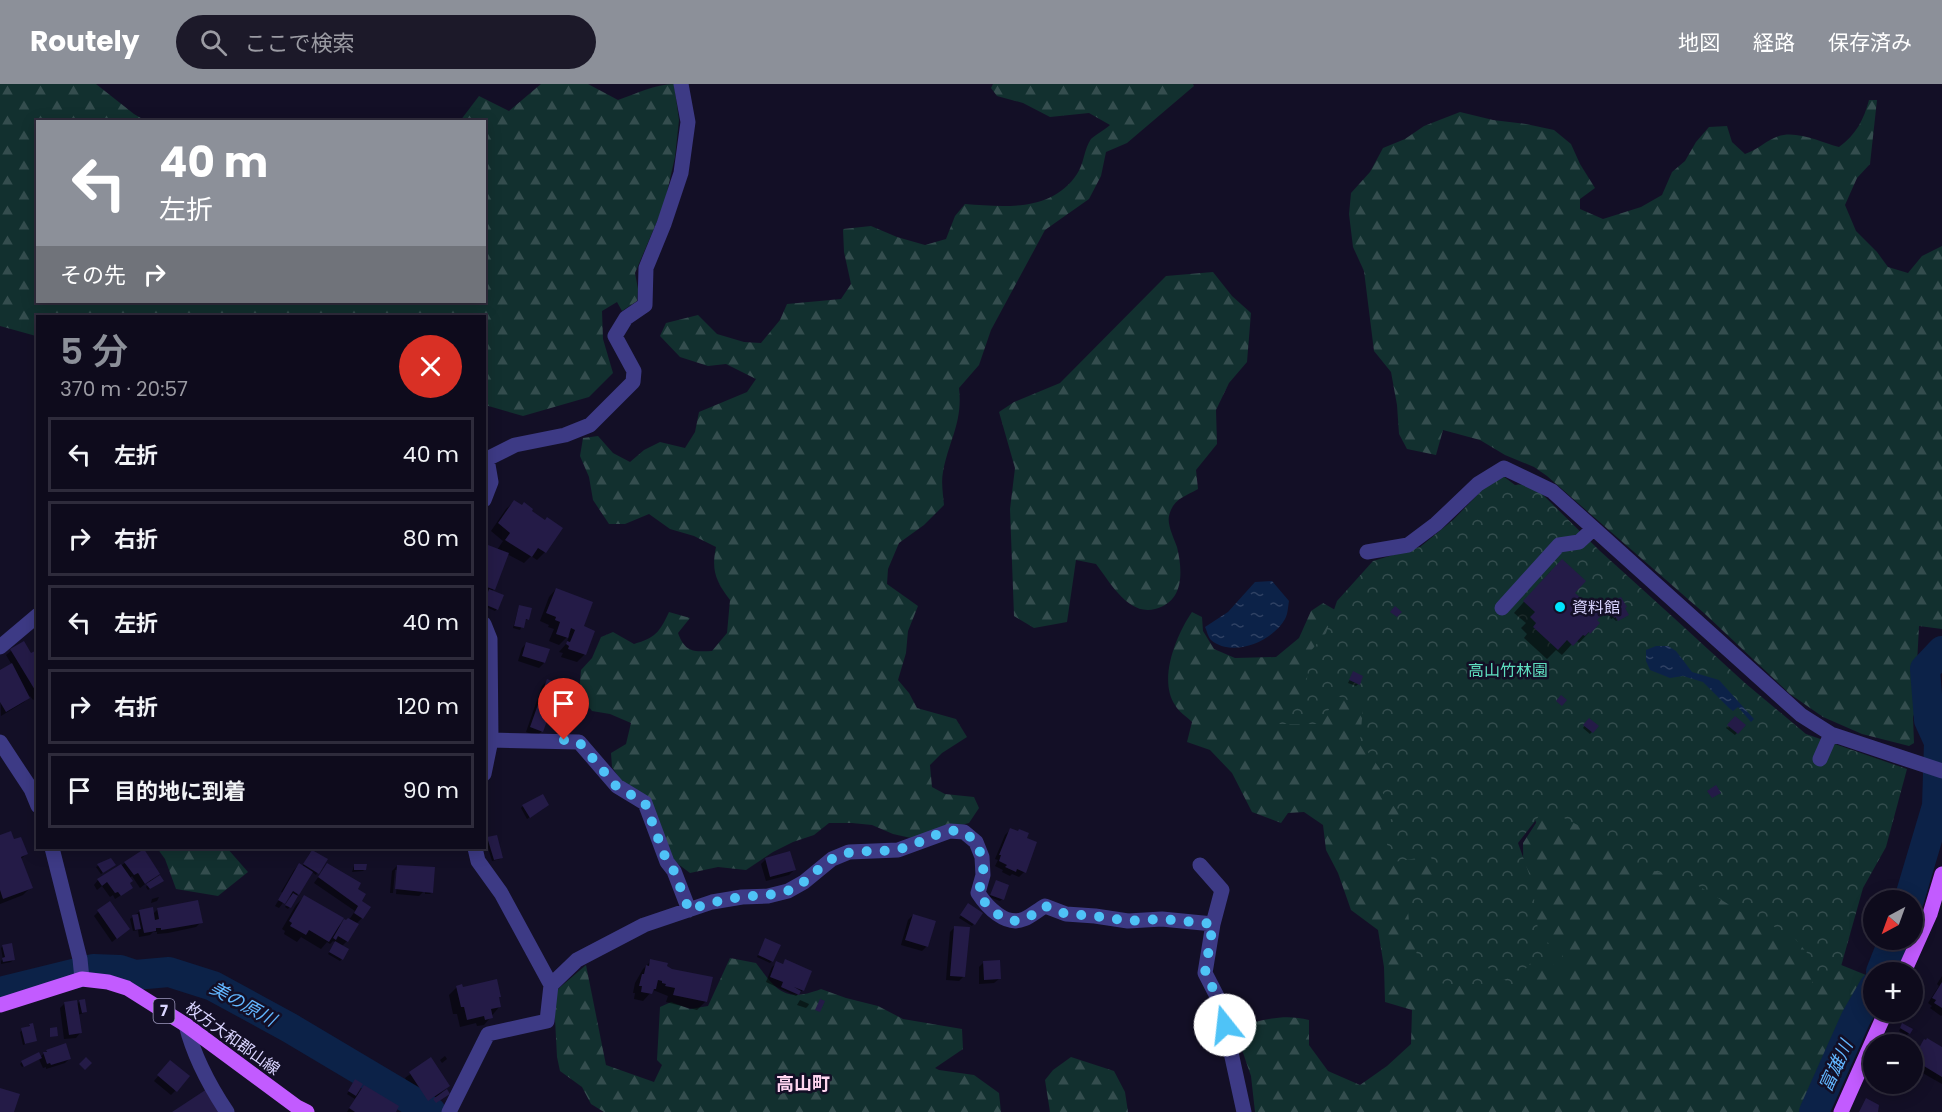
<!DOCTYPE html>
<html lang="ja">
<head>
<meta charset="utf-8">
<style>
	body { margin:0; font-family:Poppins,"Noto Sans JP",sans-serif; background:#1c1929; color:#f1f3f6; height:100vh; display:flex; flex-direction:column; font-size:22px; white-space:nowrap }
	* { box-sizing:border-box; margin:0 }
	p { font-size:20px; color:#9b9ba3 }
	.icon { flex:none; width:33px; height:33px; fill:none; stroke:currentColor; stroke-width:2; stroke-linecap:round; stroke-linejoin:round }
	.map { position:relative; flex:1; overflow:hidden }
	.panel { position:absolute; left:36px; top:231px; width:450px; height:534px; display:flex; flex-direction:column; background:#0e0b1c; border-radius:0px; box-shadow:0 3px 15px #0003,0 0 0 2px #2e2b3b }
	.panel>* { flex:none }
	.top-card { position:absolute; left:36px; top:36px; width:450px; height:183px; border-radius:0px; box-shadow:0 3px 15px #0003,0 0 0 2px #2e2b3b; background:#8c9099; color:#fff; overflow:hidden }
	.needle { width:39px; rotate:221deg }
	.tools { position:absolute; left:1863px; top:806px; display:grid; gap:12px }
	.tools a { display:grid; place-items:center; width:60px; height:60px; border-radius:50%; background:#0e0b1c; box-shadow:0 3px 15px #0003,0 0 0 2px #2e2b3b; font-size:30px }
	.pin { position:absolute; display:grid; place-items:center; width:51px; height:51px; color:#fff; margin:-62px -26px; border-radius:50% 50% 50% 0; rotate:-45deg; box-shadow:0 0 6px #0007 }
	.pin .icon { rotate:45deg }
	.me { position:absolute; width:66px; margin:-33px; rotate:344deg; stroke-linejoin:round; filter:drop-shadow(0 0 4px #0008) }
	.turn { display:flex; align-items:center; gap:21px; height:126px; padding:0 24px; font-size:27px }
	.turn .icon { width:78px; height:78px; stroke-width:2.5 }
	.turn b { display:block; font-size:42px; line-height:51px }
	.then { display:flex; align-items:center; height:57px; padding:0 24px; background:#0003; gap:12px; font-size:22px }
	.round { display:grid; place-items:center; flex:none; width:63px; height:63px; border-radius:32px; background:#1c1929 }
	.head { display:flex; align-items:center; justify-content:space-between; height:102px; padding:0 24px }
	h1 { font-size:36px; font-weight:600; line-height:45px; color:#8c9099 }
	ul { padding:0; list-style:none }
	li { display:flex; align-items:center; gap:18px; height:75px; margin:0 12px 9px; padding:0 12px; border:3px solid #2e2b3b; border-radius:0px }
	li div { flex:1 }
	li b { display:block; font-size:22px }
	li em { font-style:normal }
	header { display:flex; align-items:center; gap:36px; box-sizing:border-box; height:84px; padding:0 30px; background:#8c9099; color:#fff }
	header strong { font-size:28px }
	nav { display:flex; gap:33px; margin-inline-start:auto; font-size:21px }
	.search { width:420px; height:54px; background:#1c1929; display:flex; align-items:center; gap:15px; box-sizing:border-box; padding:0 21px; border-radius:33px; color:#9b9ba3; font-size:22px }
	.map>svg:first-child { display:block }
	.forest { fill:url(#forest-firs) }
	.park { fill:url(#park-crowns) }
	.water { fill:url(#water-ripples) }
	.shadow { fill:#0007 }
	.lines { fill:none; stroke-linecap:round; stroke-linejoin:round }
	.river { stroke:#0c2248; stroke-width:30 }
	.building { fill:#241b47 }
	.minor { stroke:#3d3a85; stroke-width:15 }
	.major { stroke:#c25bff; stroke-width:15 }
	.route { stroke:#4fc3f7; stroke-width:10; stroke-dasharray:0 18 }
	.poi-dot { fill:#00e5ff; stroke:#130f26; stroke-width:2 }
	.labels { text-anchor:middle; stroke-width:5; stroke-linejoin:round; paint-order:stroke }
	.shield { fill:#130f26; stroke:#9e99be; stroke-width:1.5 }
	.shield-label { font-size:15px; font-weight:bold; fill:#d9d4ff }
	.poi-label { font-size:16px; fill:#d9d4ff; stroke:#130f26; text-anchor:start }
	.park-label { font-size:16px; fill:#5fe0c0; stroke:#130f26 }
	.street-label { font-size:16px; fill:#d9d4ff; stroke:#130f26 }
	.water-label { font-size:18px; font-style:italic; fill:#62b6ff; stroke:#130f26 }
	.neighbourhood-label { font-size:18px; font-weight:bold; fill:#ffd6f0; stroke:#130f26 }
</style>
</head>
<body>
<header>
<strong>Routely</strong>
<div class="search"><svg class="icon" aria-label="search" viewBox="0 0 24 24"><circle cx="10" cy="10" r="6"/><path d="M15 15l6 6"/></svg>ここで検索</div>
<nav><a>地図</a><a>経路</a><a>保存済み</a></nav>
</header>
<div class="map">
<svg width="1942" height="1028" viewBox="0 0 1942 1028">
	<defs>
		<pattern id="forest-firs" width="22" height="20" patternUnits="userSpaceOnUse" patternTransform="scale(1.5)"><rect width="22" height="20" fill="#12302f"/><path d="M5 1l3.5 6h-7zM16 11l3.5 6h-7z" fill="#344d4e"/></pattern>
		<pattern id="park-crowns" width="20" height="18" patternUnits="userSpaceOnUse" patternTransform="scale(1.5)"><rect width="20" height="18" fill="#12302f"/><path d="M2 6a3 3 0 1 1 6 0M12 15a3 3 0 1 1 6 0" fill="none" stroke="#344d4e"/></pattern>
		<pattern id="water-ripples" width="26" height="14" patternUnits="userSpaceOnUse" patternTransform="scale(1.5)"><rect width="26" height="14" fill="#0c2248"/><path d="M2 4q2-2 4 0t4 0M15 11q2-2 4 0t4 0" fill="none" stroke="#2f4163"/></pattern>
	</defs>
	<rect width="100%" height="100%" fill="#130f26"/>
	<!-- forest -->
	<path class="forest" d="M0 0H96L134 30 146 37 38 38V218H484V38L460 37 479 12 509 27 541 0H588L618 16C636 10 655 0 674 0L679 36 675 73 664 121 635 189 638 205 637 217 622 227 617 218 602 227 603 255 613 289 589 313 523 332 485 321 484 232H38L37 252H36L0 242Z
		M993 0H1193L1194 2 1127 59 1106 68 1101 92 1089 115 1045 146 991 246 979 281 959 304C963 338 949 356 943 388 941 398 943 410 944 421L924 441 899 459 888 485 887 500 918 522 908 547 906 569 898 596 909 609 917 624 956 635 967 653 942 669 930 681 932 703 945 710 974 713 979 724 969 739 911 754 893 750 872 741 852 739H829L814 751 793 758 773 768 746 786 718 783 690 789 674 777 612 683 611 669 626 660 631 639 610 630 592 627 579 610 581 586 592 574 601 553 613 548 634 560C655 554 660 548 669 528L690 534 678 549C685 568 693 568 712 567L727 549 730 516C716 497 711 487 716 463L694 452 670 445 649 430 625 440H609L593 416 589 393 580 372 583 354 598 352 613 369 630 378 644 366 660 358 685 364 695 348 699 328 747 308 756 295 726 280 708 282 680 273 660 252 666 239 698 231 717 250 744 258 761 259 780 236 787 220 841 215 851 200 844 168 843 145 871 142 897 153 925 161 946 155 955 132 965 120C1005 123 1052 128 1077 90 1084 80 1084 65 1091 55 1096 50 1105 46 1110 41L1089 29 1050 33 1023 19 997 12 991 4Z
		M1869 16H1877L1870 80 1857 94 1845 121 1856 147 1877 168 1888 183 1908 189 1922 172 1942 162V545L1919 542 1917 580 1920 615 1913 633 1914 659 1909 662 1862 650 1823 633 1790 610 1705 530 1547 392 1534 383 1505 371 1480 356 1443 346 1436 371 1407 365 1399 350 1397 321 1391 288 1374 267 1364 187 1353 163 1349 130 1351 109 1370 88 1383 64 1405 55 1424 42 1460 28 1493 36 1526 40 1554 46 1571 60 1580 80 1595 104 1580 115V125L1603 135 1641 123 1662 111 1672 88 1685 77 1696 58 1709 43 1727 42 1732 58 1745 70C1757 66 1763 59 1774 54 1793 44 1820 58 1839 63 1856 51 1864 35 1869 16Z
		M1213 188 1232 212 1251 229 1247 278 1229 299 1216 326 1217 360 1196 386 1198 405C1184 413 1173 415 1169 432 1167 441 1174 454 1177 463 1183 488 1184 518 1155 525 1128 532 1110 498 1096 480L1076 476 1067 538 1034 544 1014 532 1010 425 1015 384 999 328 1014 318 1060 299 1166 192Z
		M1323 519 1337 527 1370 613 1524 834 1523 759 1536 739 1528 697 1686 770 1824 874 1866 891 1828 968 1801 1028H1255L1251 992 1240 960 1241 942C1265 935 1285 930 1309 936V961L1328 987 1360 1001 1387 982 1411 960 1412 926 1385 918 1384 883 1378 846 1351 826 1338 789 1326 766 1323 741 1304 728 1288 729 1281 739 1252 728 1232 689 1210 666 1187 658 1192 638C1187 633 1178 627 1175 621 1158 596 1176 551 1192 528L1202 533 1203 547 1214 565 1235 574 1276 573 1299 554 1311 527Z
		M157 764H227L248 788 218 812 176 805 165 775Z
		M730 874 756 879C777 907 785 919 821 905L846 914 878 922 903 935 962 945 963 965 935 984 939 986 974 991 999 1009 1001 1028H604L591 1020 582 1003 560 987 557 973 554 916 558 905 586 881 606 981 654 998 662 981 657 976 660 923 671 918 690 925 708 922Z
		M1071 973 1114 987 1125 1008 1128 1028H1050L1045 996 1053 986Z"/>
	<!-- park -->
	<path class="park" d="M1503 392 1515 401 1526 400 1537 405 1600 467 1674 534 1745 599 1806 650 1907 685 1886 763 1863 804 1840 886 1825 899H1812L1813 876 1792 851 1783 853 1772 840 1741 828 1692 798 1636 782 1605 755 1564 734 1539 732 1518 759 1532 798 1539 854 1560 865 1567 884 1533 876 1512 901 1481 879 1483 905 1425 897 1410 847 1407 817 1424 798 1441 790 1430 772 1394 778 1380 742 1400 730 1381 707 1380 685 1360 657 1363 623 1338 612 1319 640H1279L1306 608 1309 569 1326 549 1337 517 1373 477 1420 463 1453 436 1492 396Z"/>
	<!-- water -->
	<path class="water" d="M1272 497 1289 517C1288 522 1288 530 1285 535 1272 558 1232 574 1211 556 1208 553 1207 547 1205 543L1228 528 1255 498Z
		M1656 562H1668L1676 567 1692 588 1719 596 1754 635 1751 638 1738 623 1733 627 1729 624 1703 598 1683 592 1670 594 1650 586 1646 577V566Z"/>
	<!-- shadow -->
	<path class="shadow" d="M514 418 545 468 537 476 531 472 524 479 507 470 492 508 497 525 495 527 484 522 487 509H484V466L488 463 497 466 503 457 491 447 506 425Z
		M1551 487 1573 509 1598 539 1579 559 1577 557 1573 561 1572 560 1562 571 1556 566 1547 575 1524 554 1527 550 1521 544 1526 539 1514 529Z
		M556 505 582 543 593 547 584 571 577 578 561 573 563 569 559 568 566 560 570 550 559 561 549 557 554 545 548 543 549 541 540 537 549 513Z
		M519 522 528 535 524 537 520 546 513 544Z
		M1607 523 1625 532 1616 537 1613 534 1611 535 1605 524Z
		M527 559 548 566 544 579 539 584 518 577 522 564Z
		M11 567 38 573V613L33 616 30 612 24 618 1 632 0 588 12 581 6 571Z
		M1353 589 1358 600 1356 602 1348 599Z
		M547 597 559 619 554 624 550 622 542 647 537 652 526 648 542 602Z
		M1735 634 1744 641 1735 651 1726 644Z
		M1589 636 1597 642 1590 650 1583 644Z
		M523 722 543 725 527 735 521 724Z
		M1010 746 1024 788 1019 793 1012 790 1010 792 1002 788 1003 786 995 782 998 776 995 775 1005 751Z
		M0 752 13 757 26 770 20 776 31 803 23 811 0 820Z
		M488 755 502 773 500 775 492 777 486 757Z
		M310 769 317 789 316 791 312 788 288 825 285 823 291 813 288 812 279 824 275 822 283 809 281 808 294 786 299 781 302 783Z
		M766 775 794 786 789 791 766 797 761 780Z
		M111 776 112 783 101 790 96 783Z
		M125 779 158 790 150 798H160L148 806 146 803 150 798 149 797 140 804 132 792 129 795 126 808 115 815 113 811 110 813 102 802 97 806 94 801 98 796Z
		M327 781 356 806 360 817 362 834 356 840 347 857 341 863 342 875 340 877 328 870 336 859 333 857 330 860 327 858 321 865 301 853 297 858 284 850 285 847 282 845 296 821 304 813 337 844 344 837 349 836 355 827 314 799Z
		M354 782 365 785 363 787 352 788Z
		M397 782 432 808 430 810H425V806L419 812 396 810 398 786H395L393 809H390L392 787Z
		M996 798 1002 815 1000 817 989 813Z
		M159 813 157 817 151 819 152 815Z
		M967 823 981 830 972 842 959 834Z
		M158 825 201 838 196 843 168 849 157 850V848H153L150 851 139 853 138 846 133 847 130 835 140 827 153 830Z
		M98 828 128 845 112 858 94 832Z
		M913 831 927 862 922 867 901 861 908 836Z
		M955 843 964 892 959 897 946 896 950 848Z
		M764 858 772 877 770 879 757 873Z
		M3 862 13 876 11 878 1 880V877L3 875 1 864Z
		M651 877 665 883 706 917 697 926 666 918 668 912 653 906 643 917 634 915 635 909H633L635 899 643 885Z
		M785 877 803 906 796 912 766 898 772 883 777 879 782 881Z
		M984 878 999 895 994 899 979 900V883Z
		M1942 892V931L1941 932 1930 924 1932 922 1928 919 1939 902 1937 900Z
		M457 903 500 912 498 914 500 922 484 941 477 942 476 939 460 943 457 930H453L449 911Z
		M800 916 809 920 808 922 806 924 797 921Z
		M80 917 86 928 78 931 80 949 76 954 64 955 60 924 65 919 76 921Z
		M30 941 36 956 23 961 20 948Z
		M1901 943 1909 949 1907 951 1899 947Z
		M1924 957 1942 964V1000L1912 983V978L1917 970 1915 969Z
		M47 967 70 974 65 979 46 985V983L43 984 39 975 22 983 20 980 22 978 40 973Z
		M445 972 447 975 442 979 440 976Z
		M431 975 448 1002 440 1010 447 1011 433 1020 430 1015 422 1021 405 994Z
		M166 983 175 1007 171 1011 154 997Z
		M354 999 357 1010 364 1003 394 1028H347L355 1015 347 1010Z"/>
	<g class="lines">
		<!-- river -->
		<path class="river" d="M1909 816 1937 722 1939 658 1929 636 1925 585 1942 567
			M1881 888 1894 855
			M0 908 93 885 120 886 135 891 169 888 213 902 290 944 431 1028
			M1814 1028 1856 934 1874 903"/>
	</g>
	<!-- building -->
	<path class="building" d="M514 416 522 421 524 418 533 425 532 427 545 436 547 433 563 444 546 469 538 464 532 473 505 456 510 449 498 439Z
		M488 461 509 469 495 506 484 502V470Z
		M1562 475 1586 497 1575 509 1601 532 1597 536 1600 539 1590 550 1589 548 1585 552 1583 551 1573 562 1567 556 1558 566 1533 543 1536 539 1530 533 1535 528 1523 517Z
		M556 504 593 518 584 542 595 547 586 571 568 565 569 562 566 560 567 557 570 558 575 546 571 544 568 554 556 550 560 538 555 536 556 533 546 529Z
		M489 505 504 511 498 526 484 520Z
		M1621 513 1627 523 1625 524 1629 531 1618 537 1616 533 1614 534 1606 521Z
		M519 521 532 524 529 536 526 535 524 544 514 542Z
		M1395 522 1402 528 1397 533 1390 528Z
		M24 557 31 569 35 567 38 570V611L10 565Z
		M526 558 550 565 545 579 522 572Z
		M12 579 30 614 6 628 0 618V586Z
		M1353 587 1363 592 1360 601 1349 596Z
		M547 595 567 603 561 620 554 617 543 648 530 643Z
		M1561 611 1567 616 1562 622 1556 617Z
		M1735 632 1746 641 1738 650 1727 641Z
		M1589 634 1599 642 1593 649 1583 641Z
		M1716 701 1721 709 1712 714 1707 707Z
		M543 710 549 721 530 734 522 721Z
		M1010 744 1018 747 1019 745 1029 749 1027 754 1037 758 1026 789 1017 785 1016 788 1005 783 1007 781 999 777 1001 771H999Z
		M11 747 14 755 21 753 28 770 21 773 33 804 3 815 0 806V751Z
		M497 751 503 774 494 776 487 753Z
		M144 765 160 790 145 800 138 789 134 791 124 778Z
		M312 766 328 775 319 790 303 780Z
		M790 767 796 786 770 793 765 774Z
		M111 774 116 781 103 789 97 780Z
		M299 779 313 788 299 811 293 807 285 820 278 816Z
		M327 779 361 799 358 805 366 810 362 817 371 823 363 835 354 829 358 822 318 793Z
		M121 780 133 797 130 799 133 804 121 812 118 808 115 809 107 798 102 802 97 795Z
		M354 780H367L366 786H354Z
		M397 781 435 783 433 809 395 805Z
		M160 791 164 797 150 805 146 800Z
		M996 796 1009 801 1004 816 990 811Z
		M293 809 298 812 291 824 285 821Z
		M304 811 344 834 329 858 309 846 306 851 290 842 292 839 289 837Z
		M198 816 203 839 174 844 161 846V844H156V847L144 849 139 826 153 823 155 836 159 835 157 824Z
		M110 817 130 845 117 855 97 826Z
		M968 819 983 829 975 841 960 831Z
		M138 830 141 845 135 846 132 831Z
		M913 830 936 837 928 863 905 856Z
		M348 834 359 840 348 858 338 852 336 856 333 854 344 835 346 836Z
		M954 842 970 843 965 893 950 892Z
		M765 854 781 861 773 878 758 871Z
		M335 857 349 865 343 876 329 868Z
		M12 859 15 876 3 878 2 874 5 873 2 861Z
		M650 875 668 879 667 882 672 885 713 893 707 918 673 911 675 904 665 902 666 900 662 899V897L658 896 656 905H654L652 910 641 908 642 902H639L642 890H644L646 881 649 882Z
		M785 875 812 887 804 907 794 903 801 907 799 911 781 903 783 898 770 893 776 877 783 880Z
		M1000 876 1001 895 984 896 983 877Z
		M497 895 501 913H499L501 923 491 925 493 934 485 936 484 932 467 936 464 923H461L456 902 462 900 463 903Z
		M1942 898V924L1934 919 1936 916 1932 914Z
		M85 915 87 928 82 929 79 916Z
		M820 915 825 917 820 928 815 926Z
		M77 916 82 949 69 951 64 918Z
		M33 939 37 957 25 960 21 944 30 942 29 940Z
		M1902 939 1913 945 1910 950 1900 944Z
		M57 943 58 952 50 953V944Z
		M1927 954 1942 963V993L1914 976 1921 965 1919 964 1924 955 1926 956Z
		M66 959 71 975 51 981 50 979 47 980 43 968H47L46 966Z
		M39 968 42 974 24 983 21 977Z
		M86 973 92 979 85 986 79 980Z
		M431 973 450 1002 428 1017 409 988Z
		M170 976 190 992 177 1008 157 991Z
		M355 995 363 1000 356 1012 348 1007Z
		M364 1001 399 1022 396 1028H355L349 1024Z
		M0 1004 20 1010 14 1028H0Z
		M207 1005 221 1028H172Z
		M447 1005 450 1010 436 1019 433 1015Z
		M1866 1014 1879 1021 1878 1028H1859Z"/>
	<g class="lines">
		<!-- minor -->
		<path class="minor" d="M484 416 491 398 487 375 515 361 565 351 590 341 633 298 634 287 615 252 626 234 645 221 646 184 664 140 681 89 688 38 681 0
			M1367 468 1408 461 1436 440 1478 400 1504 384 1552 407 1801 631 1831 650 1942 687
			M1502 524 1559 461 1579 458 1593 445
			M484 540 490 555 491 656 484 690
			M0 563 38 531
			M491 656 579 658 617 702 645 719 667 778 674 787 689 826
			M0 658 31 705 38 722
			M1820 675 1831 650
			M52 764 80 875 82 895
			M1200 781 1222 806 1213 840 1205 889 1225 928V941L1244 1028
			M551 901 577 876 644 841 712 818 742 813 768 812 788 807 804 798 832 775 849 768 898 766 950 747 964 748 976 758 982 773 983 791 978 809C987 823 1006 843 1024 835 1031 832 1038 826 1045 822L1066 830 1095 832 1128 837 1162 835 1213 840
			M186 941C194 973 209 1001 227 1028
			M449 1028 488 950 547 937 551 901 501 809 478 777 475 764"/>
		<!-- major -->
		<path class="major" d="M1904 888 1930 830 1942 790
			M0 921 82 895 108 898 127 904 186 941 297 1023 307 1028
			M1841 1028 1886 927"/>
	</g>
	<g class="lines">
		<!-- route -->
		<path class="route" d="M564 656 579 658 616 702 645 719 667 778 674 787 689 826C706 820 724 815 742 813 757 811 772 812 787 807 805 801 816 785 832 775 852 763 876 770 899 765 916 762 934 749 950 747 974 744 985 771 983 791 982 797 980 803 978 809 987 823 1006 843 1024 835 1031 833 1038 826 1045 822L1066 830 1095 832 1128 837 1162 835 1213 840 1205 889 1225 928V941"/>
	</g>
	<!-- markers -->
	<circle class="poi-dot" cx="1560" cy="523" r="6"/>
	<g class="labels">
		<!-- shield labels -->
		<rect class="shield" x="153.5" y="915" width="21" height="24" rx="4.5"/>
		<g class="shield-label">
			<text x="164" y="932">7</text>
		</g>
		<!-- poi labels -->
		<g class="poi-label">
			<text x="1572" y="529">資料館</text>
		</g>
		<!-- park labels -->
		<g class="park-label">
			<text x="1508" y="592">高山竹林園</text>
		</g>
		<!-- street labels -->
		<g class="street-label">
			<text transform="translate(233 954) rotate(36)" y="6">枚方大和郡山線</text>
		</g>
		<!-- water labels -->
		<g class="water-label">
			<text transform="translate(243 920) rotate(29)" y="6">美の原川</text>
			<text transform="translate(1836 982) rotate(-65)" y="6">富雄川</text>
		</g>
		<!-- neighbourhood labels -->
		<g class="neighbourhood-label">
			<text x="803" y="1006">高山町</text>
		</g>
	</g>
</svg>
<div class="tools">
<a><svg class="needle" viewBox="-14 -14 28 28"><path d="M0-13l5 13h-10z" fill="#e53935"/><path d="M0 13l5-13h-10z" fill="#9b9ba3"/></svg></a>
<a>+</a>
<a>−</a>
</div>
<div class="pin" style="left:564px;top:656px;background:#d93025"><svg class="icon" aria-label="arrive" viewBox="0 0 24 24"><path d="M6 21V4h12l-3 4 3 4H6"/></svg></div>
<svg class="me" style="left:1225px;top:941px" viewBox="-20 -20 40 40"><circle r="19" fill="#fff"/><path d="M0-13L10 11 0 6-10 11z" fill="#4fc3f7"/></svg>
<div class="top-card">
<div class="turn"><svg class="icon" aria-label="left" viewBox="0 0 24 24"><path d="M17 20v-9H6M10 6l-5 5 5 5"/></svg><div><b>40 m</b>左折</div></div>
<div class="then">その先<svg class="icon" aria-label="right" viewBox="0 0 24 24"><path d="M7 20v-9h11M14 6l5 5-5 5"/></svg></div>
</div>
<section class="panel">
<div class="head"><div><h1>5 分</h1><p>370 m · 20:57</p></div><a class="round" style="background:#d93025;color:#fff"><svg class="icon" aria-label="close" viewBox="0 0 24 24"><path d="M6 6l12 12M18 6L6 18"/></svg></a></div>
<ul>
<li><svg class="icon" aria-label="left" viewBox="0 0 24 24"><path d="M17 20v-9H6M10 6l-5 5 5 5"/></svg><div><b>左折</b></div><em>40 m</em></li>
<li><svg class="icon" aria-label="right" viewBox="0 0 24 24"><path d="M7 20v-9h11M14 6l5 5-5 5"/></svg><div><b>右折</b></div><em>80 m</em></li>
<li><svg class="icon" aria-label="left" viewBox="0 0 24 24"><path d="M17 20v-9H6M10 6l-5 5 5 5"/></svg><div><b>左折</b></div><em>40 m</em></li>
<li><svg class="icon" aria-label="right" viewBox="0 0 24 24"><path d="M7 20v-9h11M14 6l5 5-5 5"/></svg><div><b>右折</b></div><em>120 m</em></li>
<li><svg class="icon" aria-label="arrive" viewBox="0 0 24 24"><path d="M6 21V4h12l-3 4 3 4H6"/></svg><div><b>目的地に到着</b></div><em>90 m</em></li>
</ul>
</section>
</div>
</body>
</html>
